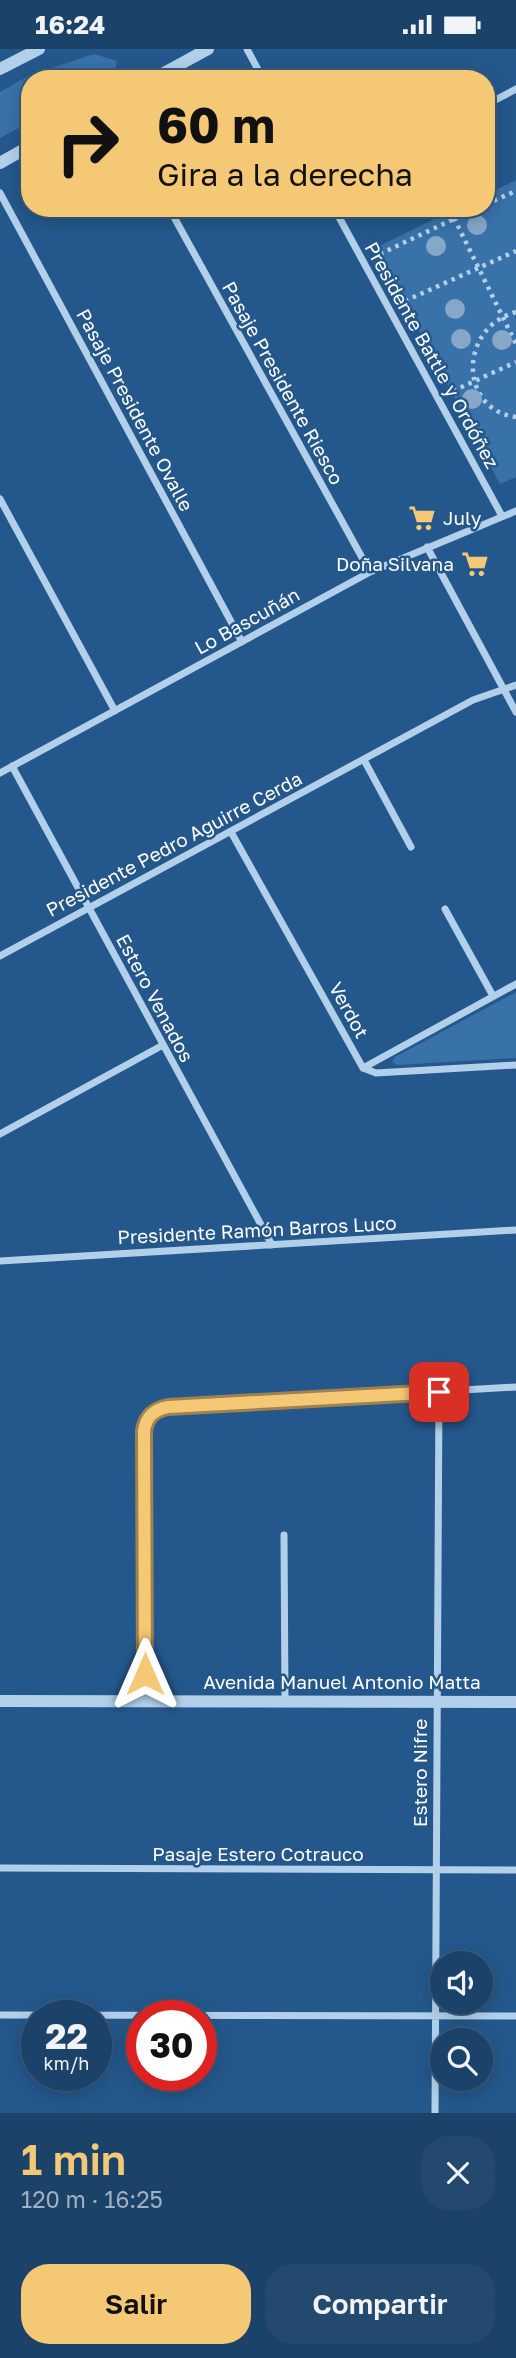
<!DOCTYPE html>
<html lang="es">
<head>
<meta charset="utf-8">
<style>
	body { margin:0; font-family:"Golos Text",sans-serif; background:#24496f; color:#f1f3f6; height:100vh; display:flex; flex-direction:column; font-size:26px; white-space:nowrap }
	* { box-sizing:border-box; margin:0 }
	p { font-size:23px; color:#a0b0c0 }
	.icon { flex:none; width:38px; height:38px; fill:none; stroke:currentColor; stroke-width:2; stroke-linecap:round; stroke-linejoin:round }
	.map { position:relative; height:2064px; overflow:hidden }
	.sheet { display:flex; flex-direction:column; background:#1b4269; flex:1 }
	.sheet>* { flex:none }
	.top-card { position:absolute; left:21px; top:21px; width:474px; height:147px; border-radius:28px; box-shadow:0 4px 18px #0003,0 0 0 2px #395b7d; background:#f5c876; color:#111; overflow:hidden }
	.fabs { position:absolute; left:430px; top:1902px; display:grid; gap:14px }
	.fabs a { display:grid; place-items:center; width:63px; height:63px; border-radius:50%; background:#1b4269; box-shadow:0 4px 18px #0003,0 0 0 2px #395b7d; font-size:35px }
	.speed { position:absolute; left:21px; top:1951px; display:flex; gap:14px; font-size:35px; font-weight:700; text-align:center }
	.speed>* { display:grid; place-content:center; width:91px; height:91px; border-radius:50%; background:#1b4269; box-shadow:0 4px 18px #0003,0 0 0 2px #395b7d; line-height:1 }
	.speed small { font-size:18px; font-weight:400 }
	.speed .limit { border:10px solid #d22; background:#fff; color:#111 }
	.pin { position:absolute; display:grid; place-items:center; width:60px; height:60px; color:#fff; margin:-30px; border-radius:14px; box-shadow:0 4px 10px #0006 }
	.me { position:absolute; width:77px; margin:-38px; rotate:0deg; stroke-linejoin:round; filter:drop-shadow(0 0 5px #0008) }
	.turn { display:flex; align-items:center; gap:24px; height:147px; padding:0 21px; font-size:32px }
	.turn .icon { width:91px; height:91px; stroke-width:2.5 }
	.turn b { display:block; font-size:49px; line-height:60px }
	.round { display:grid; place-items:center; flex:none; width:74px; height:74px; border-radius:28px; background:#24496f }
	.overview { display:flex; align-items:center; justify-content:space-between; height:119px; padding:0 21px }
	h1 { font-size:42px; font-weight:600; line-height:52px; color:#f5c876 }
	.button { display:flex; gap:14px; margin-top:auto; padding:14px 21px }
	.button a { flex:1; height:80px; border-radius:28px; background:#f5c876; color:#111; font-size:28px; font-weight:600; line-height:80px; text-align:center }
	.button a+a { background:#24496f; color:#f1f3f6 }
	.status { display:flex; justify-content:space-between; align-items:center; height:49px; padding:0 35px; background:#1b4269; direction:ltr }
	.status svg { height:19px; fill:currentColor }
	.map>svg:first-child { display:block }
	.green { fill:#3872a9 }
	.lines { fill:none; stroke-linecap:round; stroke-linejoin:round }
	.path { stroke:#b3d0eb; stroke-width:4.5; stroke-dasharray:3.5 5; stroke-linecap:butt }
	.minor { stroke:#b3d0eb; stroke-width:7 }
	.tertiary { stroke:#b3d0eb; stroke-width:12 }
	.tree { fill:#86a7c7 }
	.route-casing { stroke:#9f824d; stroke-width:18 }
	.route { stroke:#f5c876; stroke-width:12 }
	.labels { text-anchor:middle; stroke-width:5; stroke-linejoin:round; paint-order:stroke }
	.street-label { font-size:19px; fill:#fff; stroke:#24588c }
	.poi-label { font-size:19px; fill:#fff; stroke:#24588c; text-anchor:start }
</style>
</head>
<body>
<div class="status"><b>16:24</b><svg viewBox="0 0 49 12"><path d="M0 12V9h3v3zM5 12V6h3v6zM10 12V3h3v9zM15 12V0h3v12zM26 1h20v11H26zM47 4h2v5h-2z"/></svg></div>
<div class="map">
<svg width="516" height="2064" viewBox="0 0 516 2064">
	<rect width="100%" height="100%" fill="#24588c"/>
	<!-- green -->
	<path class="green" d="M94 5 117 12 113 29 30 30V73L0 89V43L30 26Z
		M516 131V428L500 435 375 199 457 159H486L487 145Z
		M516 943V1009L398 1016 392 1013 395 1008Z"/>
	<g class="lines">
		<!-- path -->
		<path class="path" d="M486 155 516 142
			M454 169 516 295
			M380 205 477 159
			M405 252 516 202
			M516 263C458 279 459 361 516 368
			M453 342 516 313"/>
		<!-- minor -->
		<path class="minor" d="M247 0 263 30
			M486 56 516 40
			M0 144 242 593
			M169 159 370 523
			M334 159 502 467
			M0 450 115 662
			M427 498 516 663
			M364 711 411 798
			M12 717 272 1196
			M0 724 370 523 516 462
			M231 783 363 1019 376 1024 516 1016
			M445 860 493 947
			M0 907 473 651 516 636
			M363 1019 516 935
			M0 1085 163 996
			M0 1212 516 1181
			M284 1486 285 1652
			M145 1652 144 1382C146 1368 154 1361 168 1358L516 1338
			M0 1819 516 1821
			M0 1966 516 1967
			M435 2064 439 1343"/>
		<!-- tertiary -->
		<path class="tertiary" d="M0 20 39 0
			M153 30 208 0
			M0 114 30 97
			M0 1652 516 1653"/>
	</g>
	<!-- trees -->
	<g class="tree">
		<circle cx="477" cy="176" r="10"/>
		<circle cx="436" cy="197" r="10"/>
		<circle cx="455" cy="260" r="10"/>
		<circle cx="461" cy="290" r="10"/>
		<circle cx="502" cy="291" r="10"/>
		<circle cx="472" cy="350" r="10"/>
	</g>
	<g class="lines">
		<!-- route casing -->
		<g class="route-casing">
			<path id="route" d="M145 1625 144 1382C146 1368 153 1361 168 1358L439 1343"/>
		</g>
		<!-- route -->
		<use href="#route" class="route"/>
	</g>
	<!-- icons -->
	<defs>
		<g id="supermarket-bare" transform="scale(2.1)"><path d="M-6-5.5h2.5l.6 2H6L4.5 2H-2.5L-4.4-4H-6ZM-1.5 3.2a1.3 1.3 0 1 0 .1 0ZM3 3.2a1.3 1.3 0 1 0 .1 0Z" fill="#f5c876" stroke="#24588c" stroke-width="2.5" paint-order="stroke"/></g>
	</defs>
	<g fill-rule="evenodd">
		<use href="#supermarket-bare" x="422" y="469"/>
		<use href="#supermarket-bare" x="475" y="515"/>
	</g>
	<g class="labels">
		<!-- street labels -->
		<g class="street-label">
			<text transform="translate(432 306) rotate(61)" y="7">Presidente Battle y Ordóñez</text>
			<text transform="translate(283 334) rotate(61)" y="7">Pasaje Presidente Riesco</text>
			<text transform="translate(135 361) rotate(62)" y="7">Pasaje Presidente Ovalle</text>
			<text transform="translate(247 572) rotate(-29)" y="7">Lo Bascuñán</text>
			<text transform="translate(174 795) rotate(-28)" y="7">Presidente Pedro Aguirre Cerda</text>
			<text transform="translate(155 949) rotate(62)" y="7">Estero Venados</text>
			<text transform="translate(349 961) rotate(61)" y="7">Verdot</text>
			<text transform="translate(257 1181) rotate(-3)" y="7">Presidente Ramón Barros Luco</text>
			<text x="342" y="1640">Avenida Manuel Antonio Matta</text>
			<text transform="translate(420 1724) rotate(-90)" y="7">Estero Nifre</text>
			<text x="258" y="1812">Pasaje Estero Cotrauco</text>
		</g>
		<!-- poi labels -->
		<g class="poi-label">
			<text x="443" y="476">July</text>
			<text x="454" y="522" text-anchor="end">Doña Silvana</text>
		</g>
	</g>
</svg>
<div class="fabs">
<a><svg class="icon" aria-label="sound" viewBox="0 0 24 24"><path d="M4 9h4l5-4v14l-5-4H4zM17 9q2 3 0 6"/></svg></a>
<a><svg class="icon" aria-label="search" viewBox="0 0 24 24"><circle cx="10" cy="10" r="6"/><path d="M15 15l6 6"/></svg></a>
</div>
<div class="speed"><div>22<small>km/h</small></div><div class="limit">30</div></div>
<div class="pin" style="left:439px;top:1343px;background:#d93025"><svg class="icon" aria-label="arrive" viewBox="0 0 24 24"><path d="M6 21V4h12l-3 4 3 4H6"/></svg></div>
<svg class="me" style="left:145px;top:1625px" viewBox="-20 -20 40 40"><path d="M0-17L14 15 0 8-14 15z" fill="#f5c876" stroke="#fff" stroke-width="4"/></svg>
<div class="top-card">
<div class="turn"><svg class="icon" aria-label="right" viewBox="0 0 24 24"><path d="M7 20v-9h11M14 6l5 5-5 5"/></svg><div><b>60 m</b>Gira a la derecha</div></div>
</div>
</div>
<section class="sheet">
<div class="overview"><div><h1>1 min</h1><p>120 m · 16:25</p></div><a class="round"><svg class="icon" aria-label="close" viewBox="0 0 24 24"><path d="M6 6l12 12M18 6L6 18"/></svg></a></div>
<div class="button"><a>Salir</a><a>Compartir</a></div>
</section>
</body>
</html>
